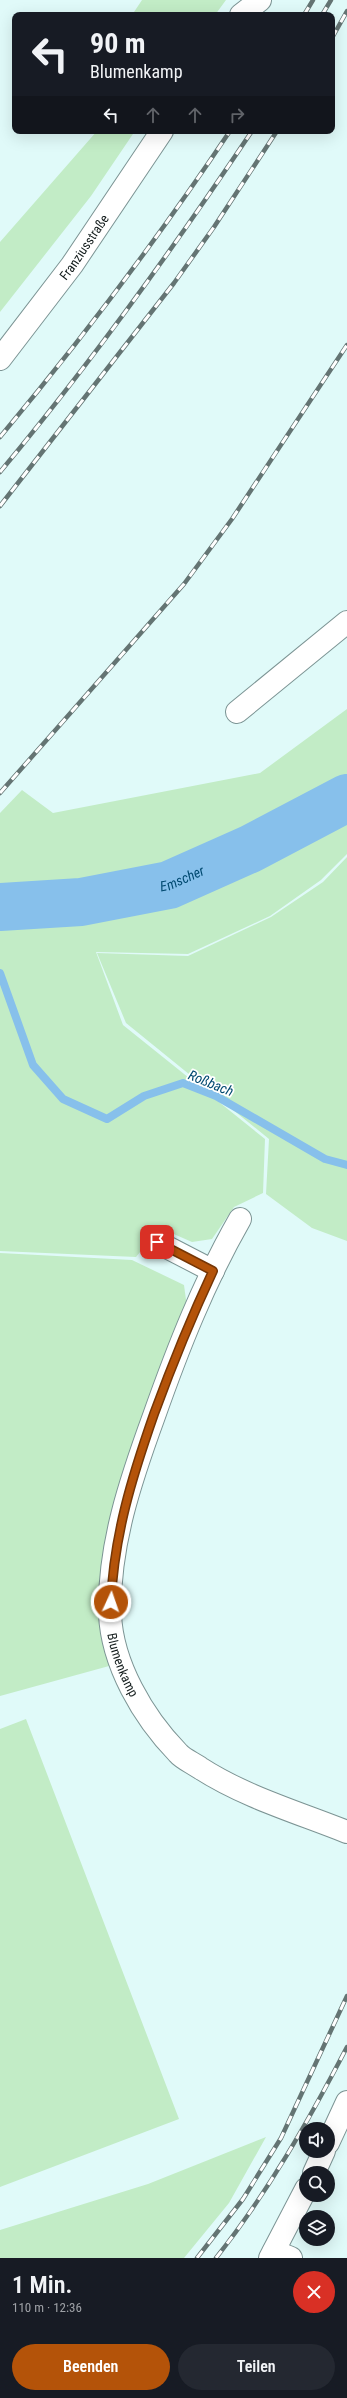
<!DOCTYPE html>
<html lang="de">
<head>
<meta charset="utf-8">
<style>
	body { margin:0; font-family:"Roboto Condensed",sans-serif; background:#242831; color:#f1f3f6; height:100vh; display:flex; flex-direction:column; font-size:15px; white-space:nowrap }
	* { box-sizing:border-box; margin:0 }
	p { font-size:13px; color:#9ea1a6 }
	.icon { flex:none; width:22px; height:22px; fill:none; stroke:currentColor; stroke-width:2; stroke-linecap:round; stroke-linejoin:round }
	.map { position:relative; height:2258px; overflow:hidden }
	.sheet { display:flex; flex-direction:column; background:#171b24; flex:1 }
	.sheet>* { flex:none }
	.banner { position:absolute; left:12px; top:12px; width:323px; height:122px; border-radius:8px; box-shadow:0 4px 16px #0002; background:#171b24; color:#f1f3f6; overflow:hidden }
	.tools { position:absolute; left:299px; top:2122px; display:grid; gap:8px }
	.tools a { display:grid; place-items:center; width:36px; height:36px; border-radius:50%; background:#171b24; box-shadow:0 4px 16px #0002; font-size:20px }
	.pin { position:absolute; display:grid; place-items:center; width:34px; height:34px; color:#fff; margin:-17px; border-radius:8px; box-shadow:0 2px 6px #0006 }
	.me { position:absolute; width:44px; margin:-22px; rotate:3deg; stroke-linejoin:round; filter:drop-shadow(0 0 3px #0008) }
	.turn { display:flex; align-items:center; gap:14px; height:84px; padding:0 12px; font-size:18px }
	.turn .icon { width:52px; height:52px; stroke-width:2.5 }
	.turn b { display:block; font-size:28px; line-height:34px }
	.lanes { display:flex; align-items:center; height:38px; padding:0 12px; background:#0003; justify-content:center; gap:20px; direction:ltr }
	.lanes .off { opacity:.35 }
	.round { display:grid; place-items:center; flex:none; width:42px; height:42px; border-radius:21px; background:#242831 }
	.head { display:flex; align-items:center; justify-content:space-between; height:68px; padding:0 12px }
	h1 { font-size:24px; font-weight:600; line-height:30px }
	.primary-button { display:flex; gap:8px; margin-top:auto; padding:8px 12px }
	.primary-button a { flex:1; height:46px; border-radius:24px; background:#b45309; color:#fff; font-size:16px; font-weight:600; line-height:46px; text-align:center }
	.primary-button a+a { background:#242831; color:#f1f3f6 }
	.map>svg:first-child { display:block }
	.green { fill:#c2ecc6 }
	.lines { fill:none; stroke-linecap:round; stroke-linejoin:round }
	.stream { stroke:#87c0eb; stroke-width:8 }
	.river { stroke:#87c0eb; stroke-width:48 }
	.minor-casing { stroke:#7c9494; stroke-width:24 }
	.major-casing { stroke:#7c9494; stroke-width:24 }
	.minor { stroke:#fff; stroke-width:22 }
	.major { stroke:#fff; stroke-width:22 }
	.rail-casing { stroke:#647473; stroke-width:4.5 }
	.rail { stroke:#fff; stroke-width:3; stroke-dasharray:9; stroke-linecap:butt }
	.route-casing { stroke:#753606; stroke-width:10 }
	.route { stroke:#b45309; stroke-width:7 }
	.labels { text-anchor:middle; stroke-width:3.5; stroke-linejoin:round; paint-order:stroke }
	.street-label { font-size:13px; fill:#131c1c; stroke:#fff }
	.water-label { font-size:14px; font-style:italic; fill:#004970; stroke:#fff }
</style>
</head>
<body>
<div class="map">
<svg width="347" height="2258" viewBox="0 0 347 2258">
	<rect width="100%" height="100%" fill="#e0faf9"/>
	<!-- green -->
	<path class="green" d="M142 0H226L215 15H132Z
		M97 131H135L91 196 0 312V242Z
		M347 709V854L321 880 270 916 188 954 96 952 123 1025 265 1139 263 1193 234 1207 212 1239 192 1242 160 1228 136 1257 0 1251V813L22 790 53 813 260 773Z
		M347 857V1241L312 1228 266 1194 269 1139 126 1023 97 953 188 956 271 917 323 882Z
		M0 1253 132 1260 184 1285 189 1322 113 1564 120 1663 0 1696Z
		M26 1719 179 2119 0 2187V1729Z
		M266 2137 229 2203 184 2258H0V2230L148 2184Z"/>
	<g class="lines">
		<!-- stream -->
		<path class="stream" d="M0 973 33 1065 63 1099 107 1119 144 1096 183 1083 216 1096 325 1159 347 1165"/>
		<!-- river -->
		<path class="river" id="s1" d="M0 907 81 902 169 885 250 849 347 798"/>
		<!-- minor casing -->
		<g class="minor-casing">
			<g id="minor">
				<path d="M241 15 260 0"/>
				<path id="s2" d="M0 359 72 265 162 131"/>
				<path d="M237 712 347 622"/>
				<path id="s3" d="M240 1219C204 1282 178 1348 154 1416 131 1479 108 1546 110 1614 112 1664 143 1717 178 1753 183 1759 193 1763 200 1768 245 1797 297 1812 347 1832"/>
				<path d="M157 1242 213 1271"/>
				<path d="M274 2251 291 2258"/>
			</g>
		</g>
		<!-- major casing -->
		<g class="major-casing">
			<path id="major" d="M328 2143 347 2102
				M314 2173 324 2151
				M270 2258 306 2189"/>
		</g>
		<!-- minor -->
		<use href="#minor" class="minor"/>
		<!-- major -->
		<use href="#major" class="major"/>
		<!-- rail casing -->
		<g class="rail-casing">
			<path id="rail" d="M304 15 313 0
				M322 15 331 0
				M332 38 347 11
				M0 437C82 339 159 237 230 131
				M0 472C91 363 173 249 252 131
				M0 506 174 283 214 227 277 131
				M0 793 184 584 232 519 347 345
				M197 2258 243 2199 281 2138 347 1996
				M216 2258C268 2192 308 2122 347 2047"/>
		</g>
		<!-- rail -->
		<use href="#rail" class="rail"/>
	</g>
	<g class="lines">
		<!-- route casing -->
		<g class="route-casing">
			<path id="route" d="M111 1602C114 1535 132 1477 154 1414 172 1365 191 1318 213 1271L157 1242"/>
		</g>
		<!-- route -->
		<use href="#route" class="route"/>
	</g>
	<g class="labels">
		<!-- street labels -->
		<g class="street-label">
			<text dy="5" stroke="none"><textPath href="#s2" startOffset="140">Franziusstraße</textPath></text>
			<text dy="5" stroke="none"><textPath href="#s3" startOffset="472">Blumenkamp</textPath></text>
		</g>
		<!-- water labels -->
		<g class="water-label">
			<text dy="5" stroke="none"><textPath href="#s1" startOffset="185">Emscher</textPath></text>
			<text transform="translate(211 1083) rotate(22)" y="5">Roßbach</text>
		</g>
	</g>
</svg>
<div class="tools">
<a><svg class="icon" aria-label="sound" viewBox="0 0 24 24"><path d="M4 9h4l5-4v14l-5-4H4zM17 9q2 3 0 6"/></svg></a>
<a><svg class="icon" aria-label="search" viewBox="0 0 24 24"><circle cx="10" cy="10" r="6"/><path d="M15 15l6 6"/></svg></a>
<a><svg class="icon" aria-label="layers" viewBox="0 0 24 24"><path d="M12 4l9 5-9 5-9-5zM3 14l9 5 9-5"/></svg></a>
</div>
<div class="pin" style="left:157px;top:1242px;background:#d93025"><svg class="icon" aria-label="arrive" viewBox="0 0 24 24"><path d="M6 21V4h12l-3 4 3 4H6"/></svg></div>
<svg class="me" style="left:111px;top:1602px" viewBox="-20 -20 40 40"><circle r="17" fill="#b45309" stroke="#fff" stroke-width="3"/><path d="M0-11L8 9 0 5-8 9z" fill="#fff"/></svg>
<div class="banner">
<div class="turn"><svg class="icon" aria-label="left" viewBox="0 0 24 24"><path d="M17 20v-9H6M10 6l-5 5 5 5"/></svg><div><b>90 m</b>Blumenkamp</div></div>
<div class="lanes"><svg class="icon" aria-label="left" viewBox="0 0 24 24"><path d="M17 20v-9H6M10 6l-5 5 5 5"/></svg><svg class="icon off" aria-label="ahead" viewBox="0 0 24 24"><path d="M12 20V5M6 11l6-6 6 6"/></svg><svg class="icon off" aria-label="ahead" viewBox="0 0 24 24"><path d="M12 20V5M6 11l6-6 6 6"/></svg><svg class="icon off" aria-label="right" viewBox="0 0 24 24"><path d="M7 20v-9h11M14 6l5 5-5 5"/></svg></div>
</div>
</div>
<section class="sheet">
<div class="head"><div><h1>1 Min.</h1><p>110 m · 12:36</p></div><a class="round" style="background:#d93025;color:#fff"><svg class="icon" aria-label="close" viewBox="0 0 24 24"><path d="M6 6l12 12M18 6L6 18"/></svg></a></div>
<div class="primary-button"><a>Beenden</a><a>Teilen</a></div>
</section>
</body>
</html>
